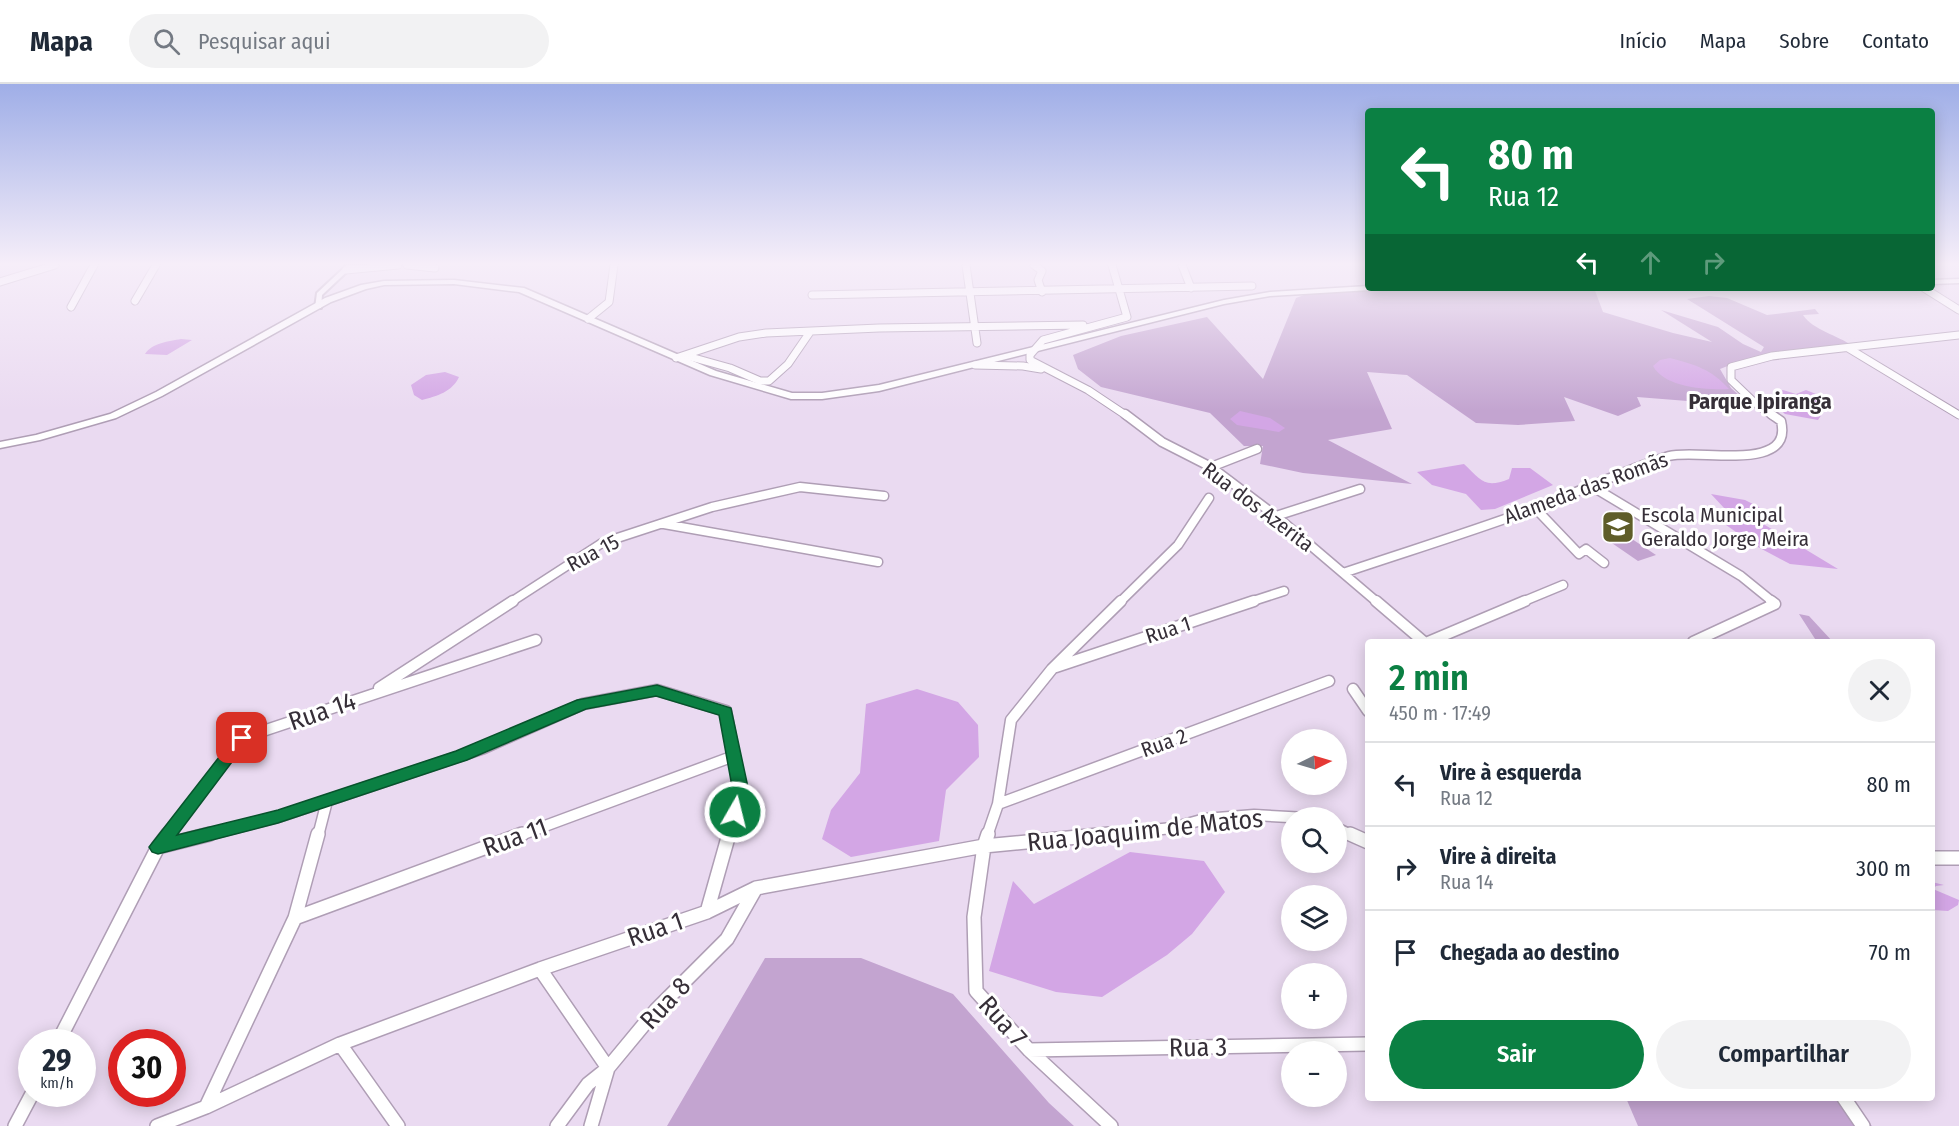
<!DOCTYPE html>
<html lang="pt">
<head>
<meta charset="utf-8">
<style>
	body { margin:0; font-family:"Fira Sans Condensed",sans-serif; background:#f2f2f3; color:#1f2937; height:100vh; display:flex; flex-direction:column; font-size:22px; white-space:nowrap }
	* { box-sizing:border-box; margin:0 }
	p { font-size:20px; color:#747a83 }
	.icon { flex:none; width:33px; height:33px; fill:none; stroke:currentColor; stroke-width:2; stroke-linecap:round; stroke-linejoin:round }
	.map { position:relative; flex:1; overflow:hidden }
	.sheet { position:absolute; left:1365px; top:555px; width:570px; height:462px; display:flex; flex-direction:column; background:#fff; border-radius:6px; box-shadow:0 3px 15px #0003 }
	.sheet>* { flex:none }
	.guide { position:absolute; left:1365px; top:24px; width:570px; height:183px; border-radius:6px; box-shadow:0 3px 15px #0003; background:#0b8043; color:#fff; overflow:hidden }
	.needle { width:39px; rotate:85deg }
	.buttons { position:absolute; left:1281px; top:645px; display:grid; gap:12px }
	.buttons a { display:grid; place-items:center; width:66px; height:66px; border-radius:50%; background:#fff; box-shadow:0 3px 15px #0003; font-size:30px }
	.speed { position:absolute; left:18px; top:945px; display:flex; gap:12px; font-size:30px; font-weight:700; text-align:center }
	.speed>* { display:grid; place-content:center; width:78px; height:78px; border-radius:50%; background:#fff; box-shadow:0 3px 15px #0003; line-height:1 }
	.speed small { font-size:15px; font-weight:400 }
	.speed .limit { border:9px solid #d22; background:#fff; color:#111 }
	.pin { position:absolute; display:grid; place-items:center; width:51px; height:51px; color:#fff; margin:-26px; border-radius:12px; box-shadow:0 3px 9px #0006 }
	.me { position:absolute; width:66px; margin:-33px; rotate:8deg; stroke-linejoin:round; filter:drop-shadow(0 0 4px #0008) }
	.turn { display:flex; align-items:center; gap:21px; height:126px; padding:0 24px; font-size:27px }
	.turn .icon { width:78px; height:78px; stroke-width:2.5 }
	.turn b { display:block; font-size:42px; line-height:51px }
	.lanes { display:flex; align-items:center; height:57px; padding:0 24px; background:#0003; justify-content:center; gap:30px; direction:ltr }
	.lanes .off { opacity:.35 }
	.round { display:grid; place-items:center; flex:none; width:63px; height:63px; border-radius:32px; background:#f2f2f3 }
	.headline { display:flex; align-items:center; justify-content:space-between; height:102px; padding:0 24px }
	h1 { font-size:36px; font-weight:600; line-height:45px; color:#0b8043 }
	.primary-button { display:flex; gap:12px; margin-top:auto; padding:12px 24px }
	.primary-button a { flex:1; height:69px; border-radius:36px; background:#0b8043; color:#fff; font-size:24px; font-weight:600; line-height:69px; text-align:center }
	.primary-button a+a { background:#f2f2f3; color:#1f2937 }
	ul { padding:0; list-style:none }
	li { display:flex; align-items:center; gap:18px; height:84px; padding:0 24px; border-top:2px solid #e0e1e3 }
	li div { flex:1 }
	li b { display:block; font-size:22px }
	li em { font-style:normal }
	header { display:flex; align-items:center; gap:36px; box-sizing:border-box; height:84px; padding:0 30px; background:#fff; border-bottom:2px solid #e0e1e3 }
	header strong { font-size:28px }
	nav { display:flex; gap:33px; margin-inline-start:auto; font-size:21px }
	.search { width:420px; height:54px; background:#f2f2f3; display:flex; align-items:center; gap:15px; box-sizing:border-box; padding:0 21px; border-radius:33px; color:#747a83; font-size:22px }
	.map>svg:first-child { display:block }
	.green { fill:#c3a4d0 }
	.water { fill:#d3a6e5 }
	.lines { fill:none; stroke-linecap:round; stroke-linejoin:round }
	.minor-far3-casing { stroke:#af9eb5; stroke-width:9 }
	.minor-far2-casing { stroke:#af9eb5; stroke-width:11 }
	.minor-far1-casing { stroke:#af9eb5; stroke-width:13 }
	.minor-casing { stroke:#af9eb5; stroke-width:16 }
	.tertiary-casing { stroke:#af9eb5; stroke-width:4 }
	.secondary-casing { stroke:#af9eb5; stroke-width:3 }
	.minor-far3 { stroke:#fff; stroke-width:7 }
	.minor-far2 { stroke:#fff; stroke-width:8 }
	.minor-far1 { stroke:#fff; stroke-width:10 }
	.minor { stroke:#fff; stroke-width:13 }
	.tertiary { fill:#fff; fill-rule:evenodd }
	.secondary { fill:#fff; fill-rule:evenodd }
	.route { fill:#0b8043; stroke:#07532c; stroke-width:1.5 }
	.labels { text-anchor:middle; stroke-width:6; stroke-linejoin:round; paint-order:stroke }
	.street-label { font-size:21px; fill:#362f38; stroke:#fff }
	.poi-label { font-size:21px; fill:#362f38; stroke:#fff; text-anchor:start }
	.far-district-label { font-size:22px; font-weight:bold; fill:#362f38; stroke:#fff }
	.near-street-label { font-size:26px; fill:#362f38; stroke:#fff }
</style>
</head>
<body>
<header>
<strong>Mapa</strong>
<div class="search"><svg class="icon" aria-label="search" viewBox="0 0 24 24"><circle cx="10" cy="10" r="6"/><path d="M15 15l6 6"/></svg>Pesquisar aqui</div>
<nav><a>Início</a><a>Mapa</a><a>Sobre</a><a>Contato</a></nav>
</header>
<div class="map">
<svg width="1959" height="1042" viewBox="0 0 1959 1042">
	<rect width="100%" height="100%" fill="#eadaf1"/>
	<!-- green -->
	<path class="green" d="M1594 204 1603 228 1673 249 1712 258 1661 226 1718 243 1743 260 1761 268 1764 263 1687 215 1709 212 1727 214 1767 231 1815 225 1819 230 1803 231C1813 246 1837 251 1853 262L1735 279 1720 285 1731 304 1751 322 1637 313 1641 322 1618 332 1564 313 1575 337 1518 341 1476 339 1407 291 1367 288 1392 345 1328 356 1412 400 1303 389 1260 380 1263 362H1244L1210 329 1101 303 1078 285 1073 271 1121 252 1207 233 1263 295 1296 214 1312 208Z
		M1623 449 1656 471 1638 477 1606 455Z
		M1799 530 1809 532 1833 558H1817Z
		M765 874H861L953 910 1049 1019 1074 1042H667Z
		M1626 1014H1846L1872 1042H1638Z"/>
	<!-- water -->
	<path class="water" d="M181 255 192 256 167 271 145 270C152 259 169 257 181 255Z
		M1670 274C1696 281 1711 285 1729 305 1707 306 1665 304 1653 282L1660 276Z
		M445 288 459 293C452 308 437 312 422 316L414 311 411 301 426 291Z
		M1783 306 1796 310 1806 306 1821 312 1826 324 1818 336 1785 330 1772 318 1778 312V308Z
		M1240 327 1270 334 1285 344 1279 348 1237 341 1230 335Z
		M1464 380C1481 396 1484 405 1509 395L1512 384H1530L1553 401 1495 425 1481 426 1466 410 1432 401 1417 388Z
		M1711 410 1745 416 1759 423 1765 441 1838 485 1790 480 1756 462 1726 441 1725 425Z
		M917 605 958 618 978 641 979 673 946 706 939 757 851 773 822 755 831 726 860 689 866 620Z
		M1130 768 1204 777 1225 808 1192 850 1167 871 1102 913 1056 908 989 887 1013 797 1034 820Z
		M1932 798 1944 801 1936 802 1933 805 1959 816 1958 821 1948 827 1932 826Z"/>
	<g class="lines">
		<!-- minor-far3 casing -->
		<g class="minor-far3-casing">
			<path id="minor-far3" d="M407 181 435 184
				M966 181 977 259
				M1034 181 1042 187 1038 196 1042 208
				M1112 181 1127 233 1043 256 1030 271V276L1088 306 1127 332
				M1182 181 1191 204
				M346 186 398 181
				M0 198 55 181
				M1924 204 1959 226
				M812 211 1252 202
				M135 217 156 181
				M71 223 94 181
				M588 235 609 218 614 181
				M1848 264 1959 331
				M687 272 730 284 760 297H769L788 280 810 248
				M676 274 739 253 766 249 879 244 1083 241
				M975 281 1023 282 1041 285
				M1773 332 1755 319 1731 296V283L1772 272 1959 251"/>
		</g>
		<!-- minor-far2 casing -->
		<g class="minor-far2-casing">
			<path id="minor-far2" d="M1125 330 1162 358 1211 383 1276 432 1377 518
				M1211 383 1257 365
				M1593 403 1741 492 1773 518
				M1535 424 1579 470 1586 465 1604 479
				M1276 432 1360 405
				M664 440 878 478
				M1343 489C1408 467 1474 447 1538 423 1581 407 1625 386 1669 372 1697 364 1794 390 1781 337L1771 330
				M511 518 602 459 712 423 800 403 884 412
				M1120 518 1178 461 1209 414
				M1250 518 1284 507
				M1522 518 1563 501"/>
		</g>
		<!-- minor-far1 casing -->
		<g class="minor-far1-casing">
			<path id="minor-far1" d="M1376 517 1424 558
				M1428 558 1525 517
				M1693 558 1775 520 1771 517
				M1056 583 1254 517
				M379 604 513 517
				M1353 605 1368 627
				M998 720 1329 597
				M1336 744 1353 752
				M167 752 242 654 536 556
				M204 752 278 733 484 664 583 620 657 606 726 627 741 708 729 752
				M318 752 327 717
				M518 752 734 672
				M987 752 998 720 1011 636 1052 585 1121 517
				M1093 752 1172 744 1205 735 1254 731 1307 734"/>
		</g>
		<!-- minor casing -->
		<g class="minor-casing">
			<path id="minor" d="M1109 750 984 762 974 833 976 907 1029 966 1111 1042
				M1350 750 1368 758
				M158 763 210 750
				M1932 774H1959
				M707 828 729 750
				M295 834 522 750
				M540 885 608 984 588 1000 557 1042
				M58 958 158 763 168 750
				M340 960 398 1042
				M1029 966 1368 960
				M1844 1014 1863 1042
				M206 1023 295 834 318 750
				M15 1042 32 1010
				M157 1042 206 1023 340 960 540 885 707 828 756 804 984 762 988 750
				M591 1042 608 984 656 926 727 855 756 804"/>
		</g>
		<!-- tertiary casing -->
		<g class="tertiary-casing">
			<path id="tertiary" d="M347 181H354L322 211 321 224H315L317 209Z"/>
		</g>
		<!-- secondary casing -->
		<g class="secondary-casing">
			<path id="secondary" d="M1959 195V199L1932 200V196Z
				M454 196 524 204 716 287 792 309H822L879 301 1224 216 1270 208 1368 202V204H1374L1370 206 1270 212 1224 220 879 307 822 315H791L710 291 519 208 454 200 384 201 366 205 331 218 162 312 116 334 40 356 0 364V358L36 351 110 330 156 308 325 214 361 201 384 197Z"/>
		</g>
		<!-- minor-far3 -->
		<use href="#minor-far3" class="minor-far3"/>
		<!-- minor-far2 -->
		<use href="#minor-far2" class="minor-far2"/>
		<!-- minor-far1 -->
		<use href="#minor-far1" class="minor-far1"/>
		<!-- minor -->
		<use href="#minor" class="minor"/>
		<!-- tertiary -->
		<use href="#tertiary" class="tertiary"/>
		<!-- secondary -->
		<use href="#secondary" class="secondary"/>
	</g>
	<!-- sky -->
	<linearGradient id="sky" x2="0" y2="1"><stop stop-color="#9faee7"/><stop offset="0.55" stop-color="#f6eef9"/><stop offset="1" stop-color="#f6eef9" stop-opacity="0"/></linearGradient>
	<rect width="1959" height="327" fill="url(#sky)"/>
	<!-- route -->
	<path class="route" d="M657 601 731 624 749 708 741 733 735 735 730 733 727 728 733 708 719 631 656 612 586 625 467 676 278 739 158 770 152 768 149 763 237 650H248L250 654 177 751 278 726 456 667 577 616Z"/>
	<!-- icons -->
	<defs>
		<g id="school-square" transform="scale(1.725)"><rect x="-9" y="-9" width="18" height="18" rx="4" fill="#5f5d29" stroke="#fff"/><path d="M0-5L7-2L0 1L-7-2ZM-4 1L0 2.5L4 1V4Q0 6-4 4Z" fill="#fff"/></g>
	</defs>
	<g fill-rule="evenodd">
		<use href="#school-square" x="1618" y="443"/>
	</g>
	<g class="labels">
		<!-- street labels -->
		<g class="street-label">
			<text transform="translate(1586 404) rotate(-20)" y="7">Alameda das Romãs</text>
			<text transform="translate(1258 423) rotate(37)" y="7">Rua dos Azerita</text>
			<text transform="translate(593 469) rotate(-28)" y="7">Rua 15</text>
			<text transform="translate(1168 546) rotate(-18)" y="7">Rua 1</text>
			<text transform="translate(1164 659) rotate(-20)" y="7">Rua 2</text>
		</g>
		<!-- poi labels -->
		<g class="poi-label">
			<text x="1641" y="438">Escola Municipal<tspan x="1641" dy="24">Geraldo Jorge Meira</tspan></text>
		</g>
		<!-- far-district labels -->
		<g class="far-district-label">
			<text x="1760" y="325">Parque Ipiranga</text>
		</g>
		<!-- near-street labels -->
		<g class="near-street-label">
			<text transform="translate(322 627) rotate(-19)" y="9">Rua 14</text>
			<text transform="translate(1145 746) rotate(-6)" y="9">Rua Joaquim de Matos</text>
			<text transform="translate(515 753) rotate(-20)" y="9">Rua 11</text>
			<text transform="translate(655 845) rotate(-19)" y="9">Rua 1</text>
			<text transform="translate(665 919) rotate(-47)" y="9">Rua 8</text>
			<text transform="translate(1003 937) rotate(48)" y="9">Rua 7</text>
			<text transform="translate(1198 963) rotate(-1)" y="9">Rua 3</text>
		</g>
	</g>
</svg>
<div class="buttons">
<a><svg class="needle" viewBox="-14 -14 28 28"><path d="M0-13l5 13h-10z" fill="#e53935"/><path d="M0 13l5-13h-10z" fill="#747a83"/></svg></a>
<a><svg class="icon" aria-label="search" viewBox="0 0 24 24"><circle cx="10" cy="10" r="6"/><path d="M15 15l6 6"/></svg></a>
<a><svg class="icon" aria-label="layers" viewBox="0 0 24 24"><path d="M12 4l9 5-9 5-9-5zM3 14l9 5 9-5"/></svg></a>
<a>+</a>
<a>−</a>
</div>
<div class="speed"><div>29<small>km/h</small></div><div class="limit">30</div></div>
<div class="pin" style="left:242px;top:654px;background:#d93025"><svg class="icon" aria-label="arrive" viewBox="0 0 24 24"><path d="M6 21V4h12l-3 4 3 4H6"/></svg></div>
<svg class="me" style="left:735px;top:728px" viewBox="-20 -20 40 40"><circle r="17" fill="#0b8043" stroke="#fff" stroke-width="3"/><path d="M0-11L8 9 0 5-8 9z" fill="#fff"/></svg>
<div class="guide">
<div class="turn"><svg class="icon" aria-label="left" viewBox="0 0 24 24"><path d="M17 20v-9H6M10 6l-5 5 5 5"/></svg><div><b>80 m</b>Rua 12</div></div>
<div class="lanes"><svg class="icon" aria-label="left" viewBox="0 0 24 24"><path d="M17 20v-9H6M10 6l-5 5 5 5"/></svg><svg class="icon off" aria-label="ahead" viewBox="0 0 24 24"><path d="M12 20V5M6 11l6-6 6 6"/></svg><svg class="icon off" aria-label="right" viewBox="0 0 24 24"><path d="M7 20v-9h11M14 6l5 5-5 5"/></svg></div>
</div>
<section class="sheet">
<div class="headline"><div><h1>2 min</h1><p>450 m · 17:49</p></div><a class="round"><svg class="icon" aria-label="close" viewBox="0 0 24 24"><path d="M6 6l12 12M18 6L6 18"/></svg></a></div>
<ul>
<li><svg class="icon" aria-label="left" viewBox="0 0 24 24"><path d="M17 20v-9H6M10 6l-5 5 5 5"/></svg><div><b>Vire à esquerda</b><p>Rua 12</p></div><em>80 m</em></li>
<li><svg class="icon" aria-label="right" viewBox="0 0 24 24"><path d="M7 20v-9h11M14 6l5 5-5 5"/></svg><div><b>Vire à direita</b><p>Rua 14</p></div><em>300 m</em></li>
<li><svg class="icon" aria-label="arrive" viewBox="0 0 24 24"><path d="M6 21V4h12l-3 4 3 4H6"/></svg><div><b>Chegada ao destino</b></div><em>70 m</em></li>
</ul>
<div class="primary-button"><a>Sair</a><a>Compartilhar</a></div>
</section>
</div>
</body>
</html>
